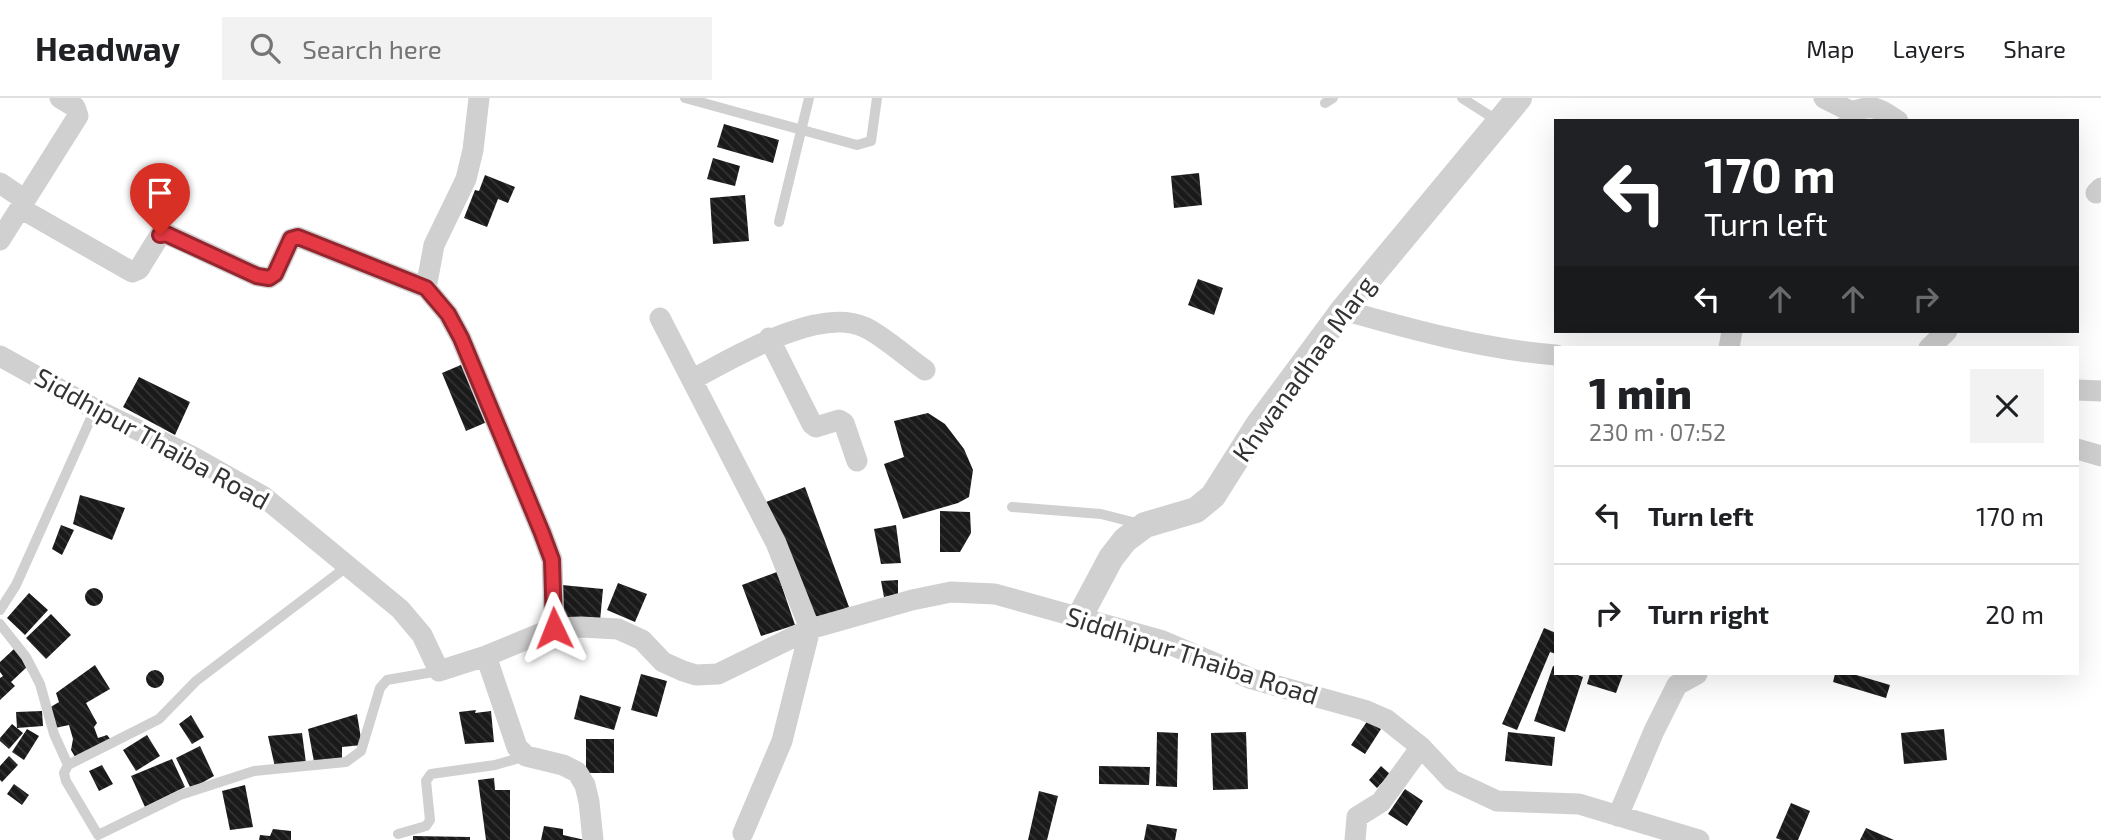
<!DOCTYPE html>
<html lang="en">
<head>
<meta charset="utf-8">
<style>
	body { margin:0; font-family:"Exo 2",sans-serif; background:#f2f2f2; color:#202124; height:100vh; display:flex; flex-direction:column; font-size:26px; white-space:nowrap }
	* { box-sizing:border-box; margin:0 }
	p { font-size:23px; color:#757577 }
	.icon { flex:none; width:38px; height:38px; fill:none; stroke:currentColor; stroke-width:2; stroke-linecap:round; stroke-linejoin:round }
	.map { position:relative; flex:1; overflow:hidden }
	.panel { position:absolute; left:1554px; top:248px; width:525px; height:329px; display:flex; flex-direction:column; background:#fff; border-radius:0px; box-shadow:0 7px 28px #0002 }
	.panel>* { flex:none }
	.top-card { position:absolute; left:1554px; top:21px; width:525px; height:214px; border-radius:0px; box-shadow:0 7px 28px #0002; background:#202124; color:#fff; overflow:hidden }
	.pin { position:absolute; display:grid; place-items:center; width:60px; height:60px; color:#fff; margin:-72px -30px; border-radius:50% 50% 50% 0; rotate:-45deg; box-shadow:0 0 7px #0007 }
	.pin .icon { rotate:45deg }
	.me { position:absolute; width:77px; margin:-38px; rotate:358deg; stroke-linejoin:round; filter:drop-shadow(0 0 5px #0008) }
	.turn { display:flex; align-items:center; gap:24px; height:147px; padding:0 35px; font-size:32px }
	.turn .icon { width:91px; height:91px; stroke-width:2.5 }
	.turn b { display:block; font-size:49px; line-height:60px }
	.lanes { display:flex; align-items:center; height:66px; padding:0 35px; background:#0003; justify-content:center; gap:35px; direction:ltr }
	.lanes .off { opacity:.35 }
	.round { display:grid; place-items:center; flex:none; width:74px; height:74px; border-radius:0px; background:#f2f2f2 }
	.summary { display:flex; align-items:center; justify-content:space-between; height:119px; padding:0 35px }
	h1 { font-size:42px; font-weight:800; line-height:52px }
	ul { padding:0; list-style:none }
	li { display:flex; align-items:center; gap:21px; height:98px; padding:0 35px; border-top:2px solid #e0e0e0 }
	li div { flex:1 }
	li b { display:block; font-size:26px }
	li em { font-style:normal }
	header { display:flex; align-items:center; gap:42px; box-sizing:border-box; height:98px; padding:0 35px; background:#fff; border-bottom:2px solid #e0e0e0 }
	header strong { font-size:33px }
	nav { display:flex; gap:38px; margin-inline-start:auto; font-size:24px }
	.search { width:490px; height:63px; background:#f2f2f2; display:flex; align-items:center; gap:18px; box-sizing:border-box; padding:0 24px; border-radius:0px; color:#757577; font-size:26px }
	.map>svg:first-child { display:block }
	.building { fill:url(#building-back-hatch) }
	.lines { fill:none; stroke-linecap:round; stroke-linejoin:round }
	.service { stroke:#d0d0d0; stroke-width:10 }
	.minor { stroke:#d0d0d0; stroke-width:21 }
	.tertiary { stroke:#d0d0d0; stroke-width:26 }
	.route-casing { stroke:#96252e; stroke-width:18 }
	.route { stroke:#e63946; stroke-width:12 }
	.labels { text-anchor:middle; stroke-width:7; stroke-linejoin:round; paint-order:stroke }
	.street-label { font-size:26px; fill:#333; stroke:#fff }
</style>
</head>
<body>
<header>
<strong>Headway</strong>
<div class="search"><svg class="icon" aria-label="search" viewBox="0 0 24 24"><circle cx="10" cy="10" r="6"/><path d="M15 15l6 6"/></svg>Search here</div>
<nav><a>Map</a><a>Layers</a><a>Share</a></nav>
</header>
<div class="map">
<svg width="2101" height="742" viewBox="0 0 2101 742">
	<defs>
		<pattern id="building-back-hatch" width="6" height="6" patternUnits="userSpaceOnUse" patternTransform="scale(1.75)"><rect width="6" height="6" fill="#1a1a1a"/><path d="M-1 5l2 2M0 0l6 6M5-1l2 2" fill="none" stroke="#333"/></pattern>
	</defs>
	<rect width="100%" height="100%" fill="#fff"/>
	<!-- building -->
	<path class="building" d="M724 26 779 42 773 65 717 49Z
		M713 60 740 68 735 88 707 81Z
		M1199 75 1202 107 1174 110 1171 78Z
		M485 77 515 89 508 105 498 101 487 129 464 120 475 92 479 93Z
		M745 97 749 143 713 146 710 100Z
		M1198 181 1223 190 1214 217 1188 207Z
		M463 266 487 324 466 333 442 275Z
		M139 279 190 304 175 337 123 309Z
		M928 315 945 326 964 351 973 372 969 399 958 405 903 421 884 366 904 359 894 323Z
		M805 389 849 509 810 524 766 404Z
		M80 397 125 410 112 442 73 426Z
		M940 413 970 414 971 435 960 454H940Z
		M61 427 74 432 62 457 52 451Z
		M896 427 901 465 881 466 874 431Z
		M777 474 795 527 761 538 742 487Z
		M898 482V496L884 499 881 483Z
		M618 485 647 496 635 524 607 512Z
		M562 487 603 491 600 523 559 519Z
		M85 499a9 9 0 1 1 18 0a9 9 0 1 1-18 0Z
		M29 495 48 512 25 537 7 520Z
		M51 516 71 537 46 561 26 540Z
		M1544 530 1556 535V556L1550 554 1517 632 1502 626Z
		M14 551 29 567 11 584 15 588 0 602V580L3 578 0 574V564Z
		M95 567 110 591 86 605 97 625 94 629 98 640 107 637 112 643 77 662 71 652 73 641 69 627 55 630 49 610 59 604 56 595Z
		M1553 568 1556 569V576H1575L1583 579 1565 634 1534 623Z
		M146 581a9 9 0 1 1 18 0a9 9 0 1 1-18 0Z
		M641 576 667 583 657 619 631 612Z
		M1590 576H1623L1616 595 1587 586Z
		M1835 576H1853L1890 587 1886 600 1833 584Z
		M580 597 621 609 614 632 574 621Z
		M476 612 475 615 491 613 494 644 465 646 459 614Z
		M42 613 43 628 17 630 16 614Z
		M357 616 362 647 342 649V661L314 664 308 631Z
		M191 617 204 639 192 646 179 626Z
		M1368 622 1381 631 1365 656 1351 647Z
		M12 626 23 635 9 651 0 643V640Z
		M27 631 39 638 24 662 12 654Z
		M1944 631 1947 662 1904 666 1901 635Z
		M1157 634 1178 635 1177 689 1156 688Z
		M1246 634 1248 691 1213 692 1211 635Z
		M1508 634 1555 639 1552 668 1505 663Z
		M302 635 306 665 275 669 268 638Z
		M147 637 160 658 136 673 123 652Z
		M586 641H614V675H586Z
		M200 648 214 678 191 691 176 660Z
		M9 658 18 667 2 684 0 682V668Z
		M172 661 185 689 145 709 131 678Z
		M102 667 113 686 99 693 89 673Z
		M1099 668 1150 669 1149 687 1099 686Z
		M1381 668 1390 676 1377 690 1369 682Z
		M494 680 495 692H510V742H486L478 682Z
		M14 686 29 697 22 707 7 696Z
		M245 687 253 729 230 732 222 693Z
		M1405 691 1423 703 1407 728 1388 716Z
		M1039 693 1058 698 1047 742H1028Z
		M1791 705 1810 713 1798 742H1781L1776 740Z
		M1147 726 1177 731 1175 742H1144Z
		M544 728 563 731V737L585 742H541Z
		M1866 730 1894 742H1860Z
		M273 731 291 733V742H259L260 737 270 738Z
		M413 738 470 739V742H413Z"/>
	<g class="lines">
		<!-- service -->
		<path class="service" d="M685 0 857 47 871 43 877 0
			M1462 0 1498 23
			M1325 5 1333 0
			M779 124 809 0
			M1012 409 1101 416 1140 426
			M0 512 16 487 95 311
			M0 526 26 559 40 586 54 636 68 667 159 621 196 583 349 467
			M68 667 64 675 66 683 98 737 180 697 254 673 346 664 361 653 380 590 387 582 439 573
			M398 736 426 728 430 722 426 683 431 676 495 667 526 658"/>
		<!-- minor -->
		<path class="minor" d="M479 0 473 52 466 81 434 147 426 190 448 216 461 240 542 435 552 462 554 530
			M1824 0 1852 14
			M1848 23 1852 14C1874 5 1880 11 1898 23
			M0 85 25 102
			M2096 95 2101 90
			M20 110 132 174 139 171 160 137 167 136 257 178 269 180 275 176 291 141 298 139 426 190
			M0 142 78 18 75 9 60 0
			M1343 212C1413 232 1483 251 1556 257
			M660 220 776 445 810 531 782 643 743 735
			M769 240 812 326 816 329 839 322 844 325 857 363
			M1729 250 1732 233
			M1929 250 1947 233
			M0 258 95 311 193 359 264 399 400 511 422 537 439 573 486 558 554 530 581 529 618 531 642 542 663 564 683 573 696 577 718 576 810 531 912 502 951 494 995 496 1160 542 1252 581 1364 612 1387 622 1421 649 1452 682 1497 703 1579 706 1699 742
			M693 281C733 260 818 208 864 229 881 236 909 261 925 272
			M2077 292 2101 293
			M2077 351 2101 358
			M486 558 517 649 526 658 563 667 577 674 585 687 589 704 593 742
			M1618 718 1654 633 1677 587 1697 576
			M1355 742 1357 719 1381 704 1421 649"/>
		<!-- tertiary -->
		<path class="tertiary" d="M1079 520 1111 460 1125 442 1145 427 1196 412 1213 398 1258 327 1343 212 1519 0"/>
	</g>
	<g class="lines">
		<!-- route casing -->
		<g class="route-casing">
			<path id="route" d="M160 137 166 136 257 178 269 180 275 176 291 141 298 139 426 190 448 216 461 240 542 435 552 462 554 530"/>
		</g>
		<!-- route -->
		<use href="#route" class="route"/>
	</g>
	<g class="labels">
		<!-- street labels -->
		<g class="street-label">
			<text transform="translate(1304 271) rotate(-54)" y="9">Khwanadhaa Marg</text>
			<text transform="translate(152 341) rotate(29)" y="9">Siddhipur Thaiba Road</text>
			<text transform="translate(1192 558) rotate(18)" y="9">Siddhipur Thaiba Road</text>
		</g>
	</g>
</svg>
<div class="pin" style="left:160px;top:137px;background:#d93025"><svg class="icon" aria-label="arrive" viewBox="0 0 24 24"><path d="M6 21V4h12l-3 4 3 4H6"/></svg></div>
<svg class="me" style="left:554px;top:530px" viewBox="-20 -20 40 40"><path d="M0-17L14 15 0 8-14 15z" fill="#e63946" stroke="#fff" stroke-width="4"/></svg>
<div class="top-card">
<div class="turn"><svg class="icon" aria-label="left" viewBox="0 0 24 24"><path d="M17 20v-9H6M10 6l-5 5 5 5"/></svg><div><b>170 m</b>Turn left</div></div>
<div class="lanes"><svg class="icon" aria-label="left" viewBox="0 0 24 24"><path d="M17 20v-9H6M10 6l-5 5 5 5"/></svg><svg class="icon off" aria-label="ahead" viewBox="0 0 24 24"><path d="M12 20V5M6 11l6-6 6 6"/></svg><svg class="icon off" aria-label="ahead" viewBox="0 0 24 24"><path d="M12 20V5M6 11l6-6 6 6"/></svg><svg class="icon off" aria-label="right" viewBox="0 0 24 24"><path d="M7 20v-9h11M14 6l5 5-5 5"/></svg></div>
</div>
<section class="panel">
<div class="summary"><div><h1>1 min</h1><p>230 m · 07:52</p></div><a class="round"><svg class="icon" aria-label="close" viewBox="0 0 24 24"><path d="M6 6l12 12M18 6L6 18"/></svg></a></div>
<ul>
<li><svg class="icon" aria-label="left" viewBox="0 0 24 24"><path d="M17 20v-9H6M10 6l-5 5 5 5"/></svg><div><b>Turn left</b></div><em>170 m</em></li>
<li><svg class="icon" aria-label="right" viewBox="0 0 24 24"><path d="M7 20v-9h11M14 6l5 5-5 5"/></svg><div><b>Turn right</b></div><em>20 m</em></li>
</ul>
</section>
</div>
</body>
</html>
